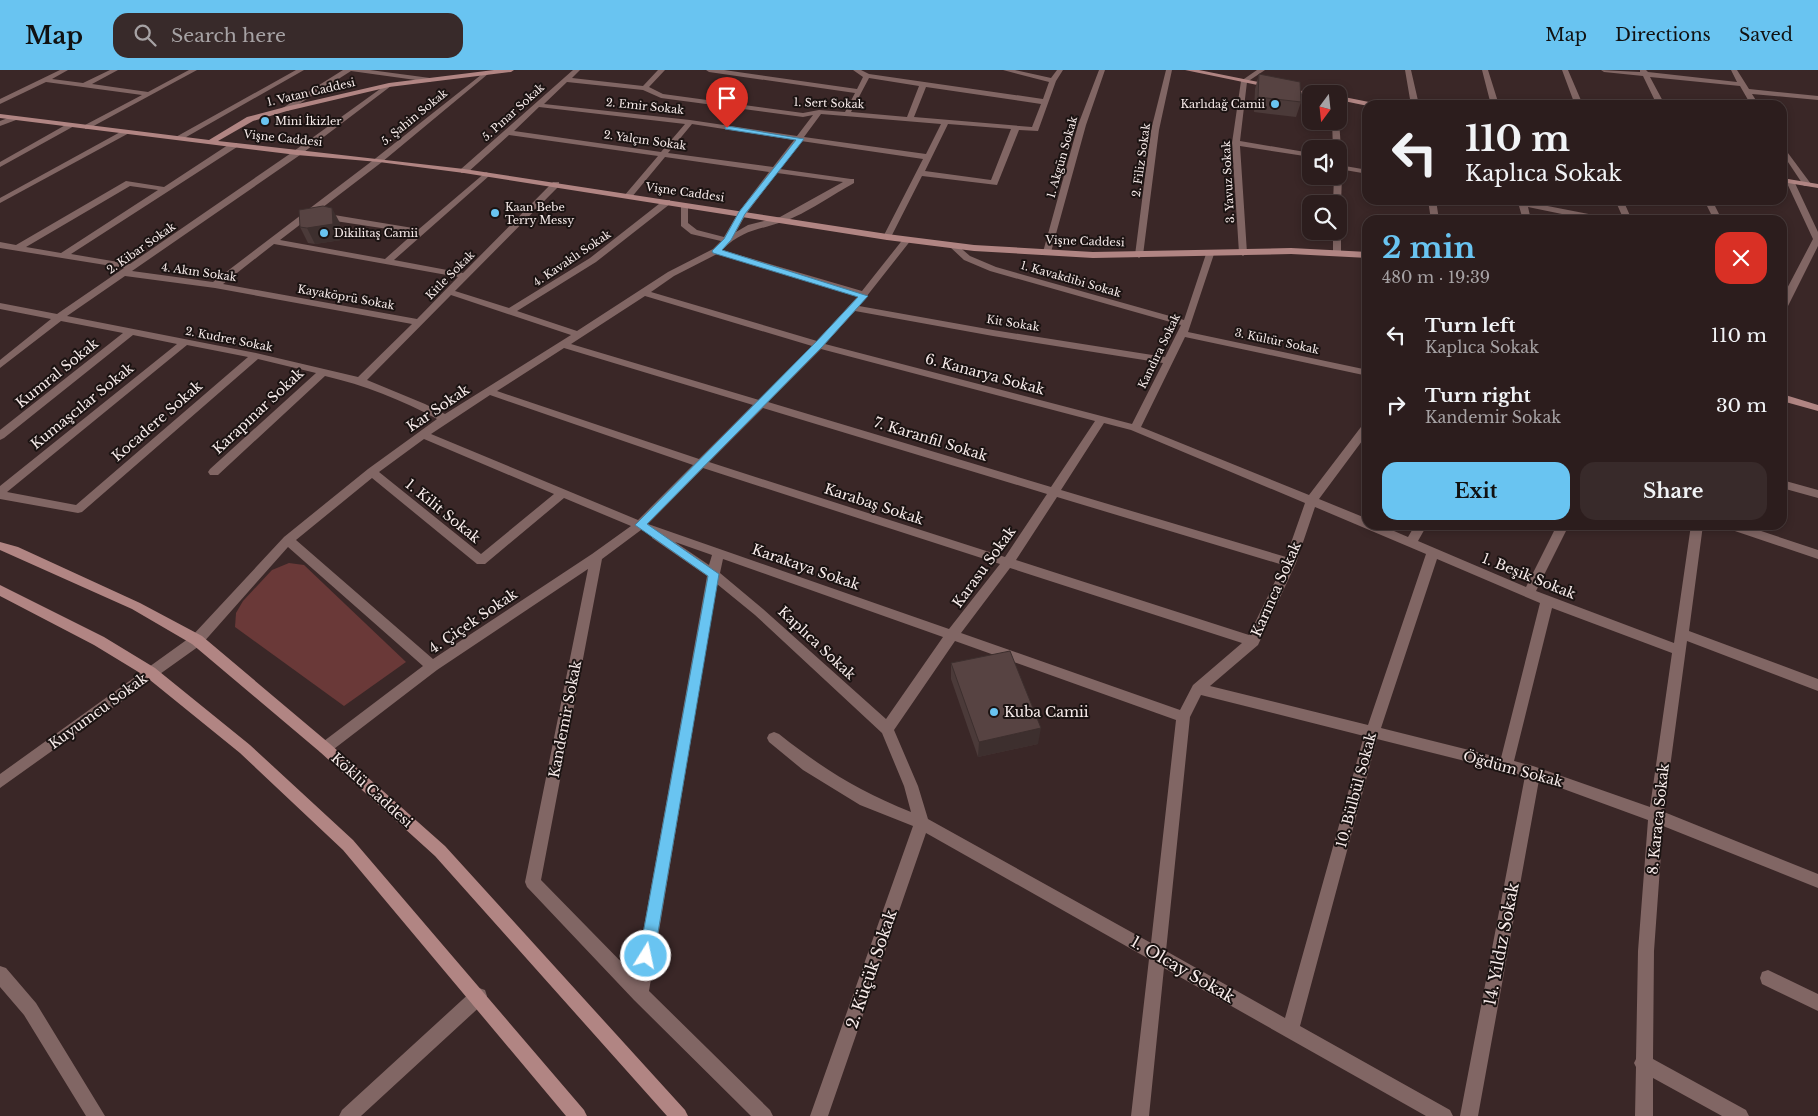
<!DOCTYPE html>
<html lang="en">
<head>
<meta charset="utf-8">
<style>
	body { margin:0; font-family:"Libre Baskerville",serif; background:#382a2a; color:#f1f3f6; height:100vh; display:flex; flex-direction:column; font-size:19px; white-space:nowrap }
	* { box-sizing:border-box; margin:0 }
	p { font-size:16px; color:#a6a2a4 }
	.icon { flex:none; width:28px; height:28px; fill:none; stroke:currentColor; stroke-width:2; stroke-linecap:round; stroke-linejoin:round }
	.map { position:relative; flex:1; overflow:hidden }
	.drawer { position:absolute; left:1362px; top:145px; width:425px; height:315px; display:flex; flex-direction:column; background:#2c1d1d; border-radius:15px; box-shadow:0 2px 8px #0003,0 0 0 1px #483b3b }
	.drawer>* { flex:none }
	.banner { position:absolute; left:1362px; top:30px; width:425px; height:105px; border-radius:15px; box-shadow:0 2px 8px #0003,0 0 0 1px #483b3b; background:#2c1d1d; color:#f1f3f6; overflow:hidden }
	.needle { width:32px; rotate:195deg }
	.buttons { position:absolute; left:1302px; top:15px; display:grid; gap:10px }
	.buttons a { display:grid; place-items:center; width:45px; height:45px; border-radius:10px; background:#2c1d1d; box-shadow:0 2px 8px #0003,0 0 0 1px #483b3b; font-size:25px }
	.pin { position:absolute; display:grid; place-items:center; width:42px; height:42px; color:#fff; margin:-51px -21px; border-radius:50% 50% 50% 0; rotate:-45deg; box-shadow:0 0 5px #0007 }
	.pin .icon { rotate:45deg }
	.me { position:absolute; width:55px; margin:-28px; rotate:10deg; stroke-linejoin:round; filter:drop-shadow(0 0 4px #0008) }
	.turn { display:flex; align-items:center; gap:18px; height:105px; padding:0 20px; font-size:22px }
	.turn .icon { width:65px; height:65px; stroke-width:2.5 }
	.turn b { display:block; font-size:35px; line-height:42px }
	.round { display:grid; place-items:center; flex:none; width:52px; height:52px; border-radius:15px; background:#382a2a }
	.headline { display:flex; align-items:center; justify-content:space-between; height:85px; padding:0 20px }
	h1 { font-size:30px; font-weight:700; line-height:38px; color:#69c4f1 }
	.cta { display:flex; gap:10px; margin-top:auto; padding:10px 20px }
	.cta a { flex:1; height:58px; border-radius:15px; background:#69c4f1; color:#111; font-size:20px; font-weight:700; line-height:58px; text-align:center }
	.cta a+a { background:#382a2a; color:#f1f3f6 }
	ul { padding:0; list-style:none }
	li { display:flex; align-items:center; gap:15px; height:70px; padding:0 20px }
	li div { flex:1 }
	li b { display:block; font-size:19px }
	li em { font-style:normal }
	header { display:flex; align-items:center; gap:30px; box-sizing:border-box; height:70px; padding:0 25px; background:#69c4f1; color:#111 }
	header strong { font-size:24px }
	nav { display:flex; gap:28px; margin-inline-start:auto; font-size:18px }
	.search { width:350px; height:45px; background:#382a2a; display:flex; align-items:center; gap:12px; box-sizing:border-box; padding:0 18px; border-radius:15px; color:#a6a2a4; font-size:19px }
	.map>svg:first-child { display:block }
	.green { fill:#6a3938 }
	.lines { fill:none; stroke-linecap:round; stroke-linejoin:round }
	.lane { fill:#816664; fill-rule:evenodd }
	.street { fill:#816664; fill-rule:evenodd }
	.secondary { fill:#b18583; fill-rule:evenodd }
	.wall { fill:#4b3a39 }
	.shaded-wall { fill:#3d2f2e }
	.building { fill:#574342; stroke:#3d2f2e }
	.route { fill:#69c4f1; stroke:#447f9d }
	.poi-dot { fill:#69c4f1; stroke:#1b1312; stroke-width:2 }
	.labels { text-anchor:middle; stroke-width:4; stroke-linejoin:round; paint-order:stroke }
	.far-street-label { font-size:11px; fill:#f7ebea; stroke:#1b1312 }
	.far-poi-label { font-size:11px; fill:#f7ebea; stroke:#1b1312; text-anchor:start }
	.street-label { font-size:14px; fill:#f7ebea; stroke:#1b1312 }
	.poi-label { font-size:14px; fill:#f7ebea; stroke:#1b1312; text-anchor:start }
	.near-street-label { font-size:16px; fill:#f7ebea; stroke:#1b1312 }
</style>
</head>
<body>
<header>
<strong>Map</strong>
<div class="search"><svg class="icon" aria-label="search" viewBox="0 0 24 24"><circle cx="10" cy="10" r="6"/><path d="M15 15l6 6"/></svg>Search here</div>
<nav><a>Map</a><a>Directions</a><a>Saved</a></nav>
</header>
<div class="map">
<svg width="1818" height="1046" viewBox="0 0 1818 1046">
	<rect width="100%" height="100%" fill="#3a2727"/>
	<!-- green -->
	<path class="green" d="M289 493 304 495 406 592 344 636 235 557 236 543 243 531 272 500Z"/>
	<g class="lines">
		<!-- lane -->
		<path class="lane" d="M124 60 131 62 0 133V128Z"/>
		<!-- street -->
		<path class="street" d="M60 0H68L52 9 83 13 110 0H118L92 14 148 22 189 0H197L88 59H85V55L142 25 46 12 0 34V29Z
			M296 0H304L181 70 174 68Z
			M343 0H370L430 8 433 10 430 12 351 1 288 41 281 39Z
			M573 0H580L572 8 643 16 658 0H665L649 17 663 24 803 43 819 40 845 42 855 23 709 2 706 0H724L857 19 863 7 853 0H861L869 4 1043 29 1049 12 1003 0H1015L1051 8 1057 0H1063L1056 11 1038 61 1019 60 997 115 922 106 891 167 887 170 883 167 923 89 801 71 780 99 851 109H854V113C834 124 805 144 785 151 760 160 743 159 722 180L862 221 904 168 907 167 911 170 859 236 993 260 1165 287 1181 255 990 201 964 190 949 176 956 174 970 186 996 197 1184 250 1206 184 1207 182H1213L1214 184 1188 262 1368 300V306L1185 267 1141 357 1309 425 1364 353 1368 352V363L1319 429 1368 449V455H1380L1408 467 1415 455H1427L1418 471 1526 517 1557 455H1569L1536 521 1674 573 1691 455H1703L1689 561 1818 609V621L1687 571 1664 742 1818 804V818L1663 756 1654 881 1653 989 1746 1040 1749 1046H1722L1653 1008V1046H1635L1636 997 1634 993 1636 989 1638 881 1648 750 1539 710 1478 1046H1460L1525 706 1377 669 1300 956 1450 1040 1453 1046H1426L1164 898 1149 1046H1131L1149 889 926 763 828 1046H810L913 756 860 735 803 700 769 672 767 668 769 664 774 662 779 664C823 699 859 721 911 742L904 716 882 663 755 545 717 514 649 921 770 1040 773 1046H751L634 930 527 817 525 812 588 499 437 600 330 682 325 684 320 682 318 678 320 674 423 596 288 477 202 574 0 718V704L192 566 284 467 368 399 437 349C402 330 364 315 325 306L218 405H210L208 402 210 399 316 303 258 289 82 442 78 443 0 429V416L177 274 133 265 4 368 0 370V360L123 263 61 251 0 298V290L51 249 0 239V233L57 244 124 198 0 178V172L16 175 126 111 164 117 231 73H237V77L71 184 130 194 294 81 387 14H391V16L300 85 132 201 213 212 376 88 486 1 488 2V4L382 92 280 170 385 189 414 163 322 149 318 146 322 143 419 159 486 102 490 104 489 106 394 190 463 203 553 112H559V116L455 221 509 238 590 188 664 130H670V134L596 192 517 241 577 261 668 202 713 179 721 171 691 164 681 156V133L688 135V153L697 160 724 167 738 143 769 102 665 87 631 128H628L624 126 658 86 509 65 467 103H461V99ZM869 8 919 16 907 47 851 42ZM567 12 643 20 661 28 803 47 813 45 797 66 690 50 544 34ZM926 17 1041 34 1032 57 914 47ZM539 37 685 54 661 82 514 61ZM821 44 941 54 926 84 804 67ZM692 54 794 70 773 97 668 83ZM948 54 1011 59 991 110 925 101ZM777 103 843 112 780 147 748 155 736 162 746 144ZM130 116 158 120 61 183 26 177ZM274 174 458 207 417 249 223 214ZM717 184 858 226 817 271 651 222 674 206ZM125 206 215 218 412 254 358 307 256 283 67 246ZM451 225 571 265 445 344 425 334 367 310ZM645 226 812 276 759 330 571 274ZM855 241 993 266 1163 293 1132 354 825 274ZM187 275 248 287 76 435 7 422ZM564 278 753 335 699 389 497 321ZM821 279 1095 351 1051 417 768 332ZM490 325 693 395 638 450 431 364ZM763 338 1047 424 1005 487 709 392ZM1104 353 1131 360 1305 433 1286 487 1061 420ZM424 369 554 424 481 484 379 402ZM703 398 1000 494 949 559 648 454ZM372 408 477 494H485L564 428 631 456 592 484 433 589 296 470ZM1057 427 1283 495 1249 565 1016 490ZM1315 437 1426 484 1368 655 1210 616 1258 575 1296 493ZM641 460 651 463 652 468 707 506 635 906 541 810 602 489ZM675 472 712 485 709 495ZM723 489 943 567 886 649 763 539 720 503ZM1437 489 1540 533 1501 688 1381 658ZM1010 498 1242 573 1193 615 1180 640 961 563ZM1552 538 1672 583 1650 737 1533 696 1514 691ZM955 571 1176 650 1151 873 928 749 918 716 894 660ZM1201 625 1364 666 1285 948 1166 881 1190 647Z
			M1099 0H1105L1086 55 1051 182 1044 184 1043 182 1078 55Z
			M1166 0H1172L1159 60 1143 185 1139 188 1135 185 1151 60Z
			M1257 0H1265L1247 12 1240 71 1311 83V87L1240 76 1247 183 1243 186 1239 183 1232 73 1241 11Z
			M1405 0H1411L1419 35H1411Z
			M1482 0H1488L1499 35H1491Z
			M1562 0H1568L1583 35H1575Z
			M1601 0 1640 2V0H1646L1648 2 1737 12 1731 0H1737L1749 19 1818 26V30L1752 24 1759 35H1751L1740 16 1650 7 1665 35H1657L1643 6 1604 2Z
			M13 46H16V50L0 56V51Z
			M1339 50 1341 79 1339 81V79H1333L1332 51H1339Z
			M69 53 76 55 0 97V92Z
			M1782 75 1811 114 1810 116H1804L1782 83Z
			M1339 95 1368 100V104L1339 99Z
			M1339 104 1342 106 1341 134 1339 136V134H1333L1334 106H1339Z
			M1787 109 1794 111 1818 162V176L1787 238 1782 241V228L1813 169 1786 111Z
			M1428 130H1436L1439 150H1431Z
			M1500 130H1526L1527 132 1604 147 1608 150H1591L1528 137 1531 150H1523L1519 136Z
			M1615 130H1623L1632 150H1624Z
			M1704 130H1712L1722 150H1714Z
			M1339 159 1341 161V182L1337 185 1333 182V161H1339Z
			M1782 410 1818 420V428L1782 418Z
			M1724 455H1743L1818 480V489L1726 458Z
			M0 896 6 898 36 933 105 1046H86L24 945 0 917Z
			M1768 900 1818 924V941L1762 914 1760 908 1762 902Z
			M479 918 485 920 487 926 485 932 361 1046H339L342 1040 473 920Z"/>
		<!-- secondary -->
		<path class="secondary" d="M494 0H514L511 2 389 17 287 41 253 51 218 71 464 99 887 164 974 175 1093 182 1291 178 1368 182V188L1291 184 1093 188 974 181 887 170 464 103 379 92 297 85 0 48V44L209 70 247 47 285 37 389 13Z
			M1185 0H1199L1317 24H1311V26Z
			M1339 26 1374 33 1378 35 1368 36 1339 30Z
			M1782 108 1818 114V118L1782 112Z
			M1782 324 1818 335V341L1782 331Z
			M0 472 18 477 140 533 202 566 330 674 445 776 685 1040 688 1046H667L435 786 320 682 192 574 132 539 0 480Z
			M0 515 104 567 155 598 250 675 353 770 584 1040 587 1046H566L343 780 240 683 145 606 94 575 0 526Z"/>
	</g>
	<!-- wall -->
	<path class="wall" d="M1259 4 1301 32 1296 47 1254 42 1255 19Z
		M340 153 341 170 315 174 308 173 300 157Z
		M951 593 1038 674 978 687 951 609Z"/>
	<!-- shaded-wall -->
	<path class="shaded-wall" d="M332 138 340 153 341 170 315 174 307 158Z
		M1041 658 1038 674 978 687 979 672Z"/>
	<!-- building -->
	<path class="building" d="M1259 4 1300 12 1301 32 1258 27Z
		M323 136 332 138 333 154 307 158 300 157 299 140Z
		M1010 581 1041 658 979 672 951 593Z"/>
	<!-- route -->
	<path class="route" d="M727 56 804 69 745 144 731 170 722 180 868 226 822 277 647 454 719 504 654 886 652 891 646 893 641 891 639 886 708 506 635 455 815 273 858 227 713 183 712 181 724 169 739 142 796 70 725 59V57Z"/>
	<!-- markers -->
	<g class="poi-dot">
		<circle cx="1275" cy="34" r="5"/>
		<circle cx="265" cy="51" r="5"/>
		<circle cx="495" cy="143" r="5"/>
		<circle cx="324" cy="163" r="5"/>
		<circle cx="994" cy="642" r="5"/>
	</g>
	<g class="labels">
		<!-- far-street labels -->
		<g class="far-street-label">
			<text transform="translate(311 22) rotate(-13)" y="4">1. Vatan Caddesi</text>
			<text transform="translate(829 33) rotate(2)" y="4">1. Sert Sokak</text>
			<text transform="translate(645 36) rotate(6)" y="4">2. Emir Sokak</text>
			<text transform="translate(513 42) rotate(-42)" y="4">5. Pınar Sokak</text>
			<text transform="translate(414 47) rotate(-39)" y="4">5. Şahin Sokak</text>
			<text transform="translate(283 68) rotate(6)" y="4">Vişne Caddesi</text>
			<text transform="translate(645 70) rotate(8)" y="4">2. Yalçın Sokak</text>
			<text transform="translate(1062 87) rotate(-74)" y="4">1. Akgün Sokak</text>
			<text transform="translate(1141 90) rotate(-82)" y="4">2. Filiz Sokak</text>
			<text transform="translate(1228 112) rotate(-93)" y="4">3. Yavuz Sokak</text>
			<text transform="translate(685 122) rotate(8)" y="4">Vişne Caddesi</text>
			<text transform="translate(1085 171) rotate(2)" y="4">Vişne Caddesi</text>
			<text transform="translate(141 178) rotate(-35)" y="4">2. Kibar Sokak</text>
			<text transform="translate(572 188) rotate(-34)" y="4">4. Kavaklı Sokak</text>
			<text transform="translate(199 202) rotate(8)" y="4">4. Akın Sokak</text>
			<text transform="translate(450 205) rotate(-45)" y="4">Kitle Sokak</text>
			<text transform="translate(1071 209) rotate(16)" y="4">1. Kavakdibi Sokak</text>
			<text transform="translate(346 227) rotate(10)" y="4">Kayaköprü Sokak</text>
			<text transform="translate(1013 253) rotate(9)" y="4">Kit Sokak</text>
			<text transform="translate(229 269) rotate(11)" y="4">2. Kudret Sokak</text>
			<text transform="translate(1277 271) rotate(12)" y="4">3. Kültür Sokak</text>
			<text transform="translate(1159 281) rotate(-64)" y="4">Kandıra Sokak</text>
		</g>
		<!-- far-poi labels -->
		<g class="far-poi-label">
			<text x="1265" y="38" text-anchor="end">Karlıdağ Camii</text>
			<text x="275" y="55">Mini İkizler</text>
			<text x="505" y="141">Kaan Bebe<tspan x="505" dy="13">Terry Messy</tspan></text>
			<text x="334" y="167">Dikilitaş Camii</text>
		</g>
		<!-- street labels -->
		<g class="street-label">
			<text transform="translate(57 303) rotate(-39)" y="5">Kumral Sokak</text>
			<text transform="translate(985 304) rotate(15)" y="5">6. Kanarya Sokak</text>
			<text transform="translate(82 336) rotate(-39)" y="5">Kumaşcılar Sokak</text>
			<text transform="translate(438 338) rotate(-34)" y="5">Kar Sokak</text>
			<text transform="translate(258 341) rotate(-43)" y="5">Karapınar Sokak</text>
			<text transform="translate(157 351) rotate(-41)" y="5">Kocadere Sokak</text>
			<text transform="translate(931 369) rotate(17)" y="5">7. Karanfil Sokak</text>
			<text transform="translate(874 434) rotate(18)" y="5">Karabaş Sokak</text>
			<text transform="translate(443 441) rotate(39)" y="5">1. Kilit Sokak</text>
			<text transform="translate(806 497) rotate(19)" y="5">Karakaya Sokak</text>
			<text transform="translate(984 497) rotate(-54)" y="5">Karasu Sokak</text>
			<text transform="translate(1529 506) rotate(22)" y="5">1. Beşik Sokak</text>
			<text transform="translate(1276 519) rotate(-66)" y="5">Karınca Sokak</text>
			<text transform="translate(473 551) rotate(-34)" y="5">4. Çiçek Sokak</text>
			<text transform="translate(817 573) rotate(43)" y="5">Kaplıca Sokak</text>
			<text transform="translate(98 641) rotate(-36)" y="5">Kuyumcu Sokak</text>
			<text transform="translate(565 649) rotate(-79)" y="5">Kandemir Sokak</text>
			<text transform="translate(1513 699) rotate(15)" y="5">Öğdüm Sokak</text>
			<text transform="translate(372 720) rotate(42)" y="5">Köklü Caddesi</text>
			<text transform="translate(1356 720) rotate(-75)" y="5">10. Bülbül Sokak</text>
			<text transform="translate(1658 749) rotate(-84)" y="5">8. Karaca Sokak</text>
		</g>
		<!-- poi labels -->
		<g class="poi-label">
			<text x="1004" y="647">Kuba Camii</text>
		</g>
		<!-- near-street labels -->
		<g class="near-street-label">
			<text transform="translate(1501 874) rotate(-79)" y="6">14. Yıldız Sokak</text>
			<text transform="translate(871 899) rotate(-71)" y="6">2. Küçük Sokak</text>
			<text transform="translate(1183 899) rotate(30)" y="6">1. Olcay Sokak</text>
		</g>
	</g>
</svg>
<div class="buttons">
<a><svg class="needle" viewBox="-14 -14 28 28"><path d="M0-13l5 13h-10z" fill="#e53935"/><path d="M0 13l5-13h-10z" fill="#a6a2a4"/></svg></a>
<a><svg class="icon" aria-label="sound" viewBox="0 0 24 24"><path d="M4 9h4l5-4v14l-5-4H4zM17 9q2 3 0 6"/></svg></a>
<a><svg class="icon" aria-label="search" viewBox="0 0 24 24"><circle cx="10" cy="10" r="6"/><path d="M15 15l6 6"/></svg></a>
</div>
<div class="pin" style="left:727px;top:58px;background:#d93025"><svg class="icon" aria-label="arrive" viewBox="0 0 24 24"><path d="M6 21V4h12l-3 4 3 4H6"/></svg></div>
<svg class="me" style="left:646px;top:886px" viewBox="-20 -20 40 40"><circle r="17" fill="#69c4f1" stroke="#fff" stroke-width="3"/><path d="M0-11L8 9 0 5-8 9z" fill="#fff"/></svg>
<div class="banner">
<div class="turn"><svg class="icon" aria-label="left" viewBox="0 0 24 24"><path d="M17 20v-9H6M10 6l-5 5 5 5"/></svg><div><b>110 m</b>Kaplıca Sokak</div></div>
</div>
<section class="drawer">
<div class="headline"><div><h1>2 min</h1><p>480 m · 19:39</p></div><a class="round" style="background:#d93025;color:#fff"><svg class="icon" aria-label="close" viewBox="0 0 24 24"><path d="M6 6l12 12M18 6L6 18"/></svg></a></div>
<ul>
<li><svg class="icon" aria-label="left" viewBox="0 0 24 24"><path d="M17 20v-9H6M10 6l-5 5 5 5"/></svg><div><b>Turn left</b><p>Kaplıca Sokak</p></div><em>110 m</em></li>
<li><svg class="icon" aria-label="right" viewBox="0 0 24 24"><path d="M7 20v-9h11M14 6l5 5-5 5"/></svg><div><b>Turn right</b><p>Kandemir Sokak</p></div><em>30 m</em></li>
</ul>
<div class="cta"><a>Exit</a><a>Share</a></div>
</section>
</div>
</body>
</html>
